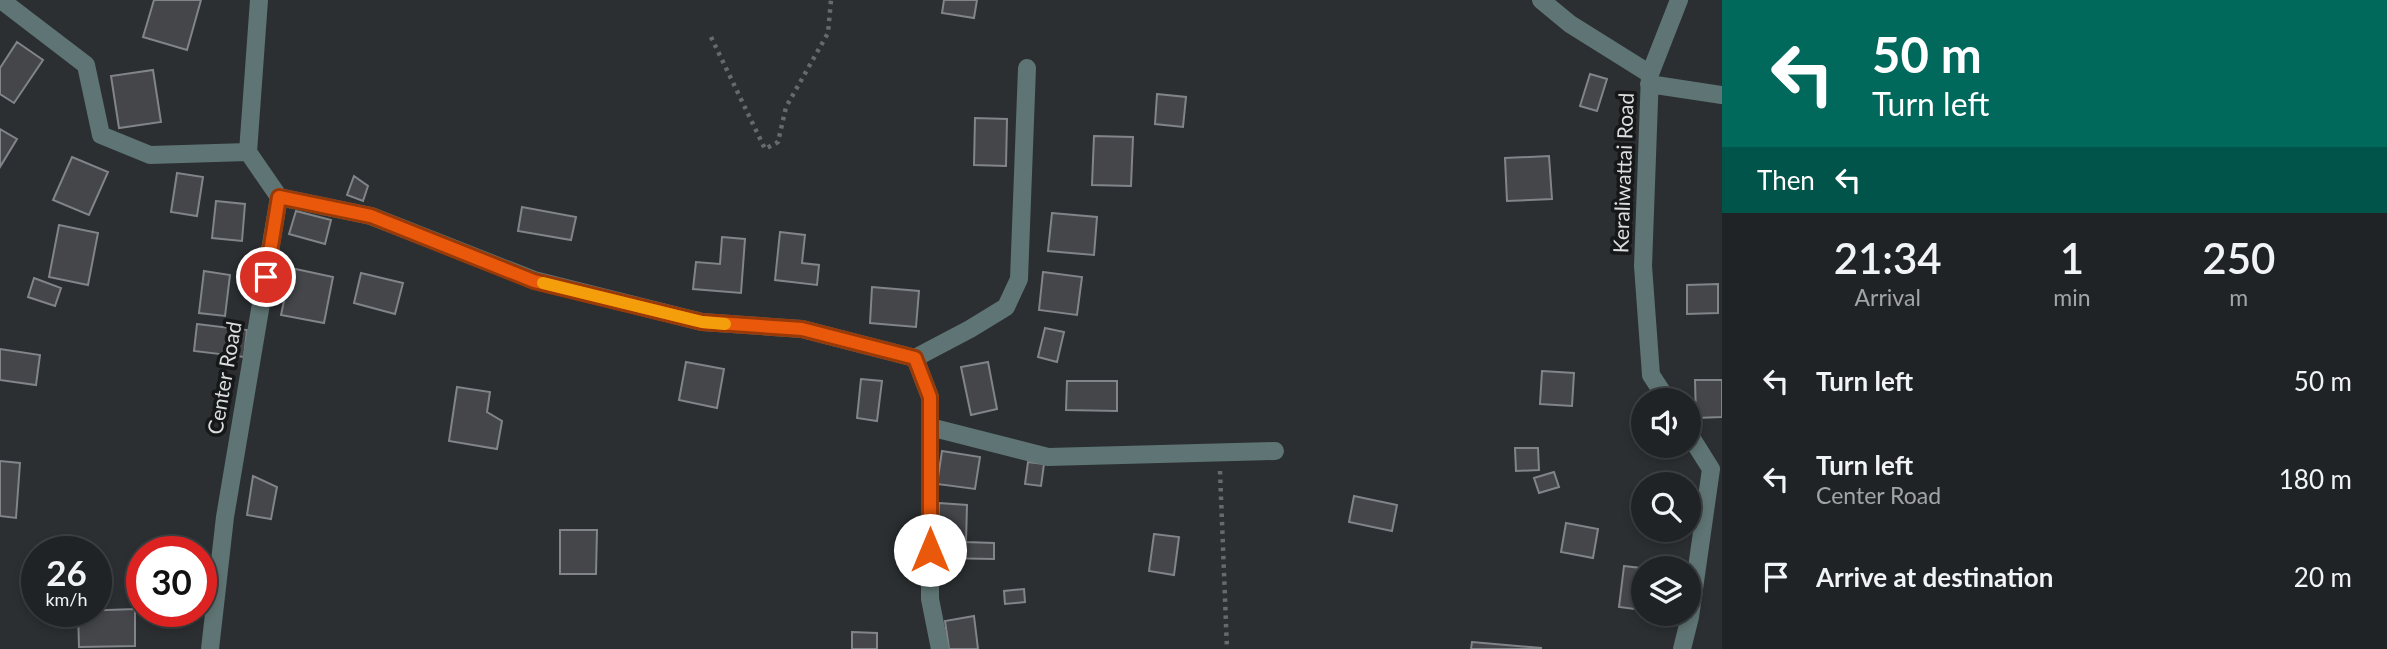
<!DOCTYPE html>
<html lang="en">
<head>
<meta charset="utf-8">
<style>
	body { margin:0; font-family:Lato,sans-serif; background:#282b2d; color:#f1f3f6; height:100vh; display:flex; flex-direction:column; font-size:26px; white-space:nowrap }
	* { box-sizing:border-box; margin:0 }
	p { font-size:23px; color:#a2a4a7 }
	.icon { flex:none; width:38px; height:38px; fill:none; stroke:currentColor; stroke-width:2; stroke-linecap:round; stroke-linejoin:round }
	.map { position:relative; flex:1; overflow:hidden }
	.sheet { display:flex; flex-direction:column; background:#202325; width:665px }
	.sheet>* { flex:none }
	.banner { background:#00695c; color:#fff; overflow:hidden }
	.controls { position:absolute; left:1631px; top:388px; display:grid; gap:14px }
	.controls a { display:grid; place-items:center; width:70px; height:70px; border-radius:50%; background:#202325; box-shadow:0 4px 10px #0003,0 0 0 2px #3d4042; font-size:35px }
	.speed { position:absolute; left:21px; top:536px; display:flex; gap:14px; font-size:35px; font-weight:700; text-align:center }
	.speed>* { display:grid; place-content:center; width:91px; height:91px; border-radius:50%; background:#202325; box-shadow:0 4px 10px #0003,0 0 0 2px #3d4042; line-height:1 }
	.speed small { font-size:18px; font-weight:400 }
	.speed .limit { border:10px solid #d22; background:#fff; color:#111 }
	.pin { position:absolute; display:grid; place-items:center; width:60px; height:60px; color:#fff; margin:-30px; border:4px solid #fff; border-radius:50%; box-shadow:0 2px 7px #0007 }
	.me { position:absolute; width:77px; margin:-38px; rotate:0deg; stroke-linejoin:round; filter:drop-shadow(0 0 5px #0008) }
	.turn { display:flex; align-items:center; gap:24px; height:147px; padding:0 35px; font-size:32px }
	.turn .icon { width:91px; height:91px; stroke-width:2.5 }
	.turn b { display:block; font-size:49px; line-height:60px }
	.then { display:flex; align-items:center; height:66px; padding:0 35px; background:#0003; gap:14px; font-size:26px }
	.eta { display:flex; justify-content:space-evenly; align-items:center; height:119px; text-align:center }
	.eta b { font-size:42px; font-weight:600; line-height:49px }
	ul { padding:0; list-style:none }
	li { display:flex; align-items:center; gap:21px; height:98px; padding:0 35px }
	li div { flex:1 }
	li b { display:block; font-size:26px }
	li em { font-style:normal }
	main { display:flex; flex:1; min-height:0 }
	.map>svg:first-child { display:block }
	.building { fill:#44464a; stroke:#818488; stroke-width:2 }
	.lines { fill:none; stroke-linecap:round; stroke-linejoin:round }
	.path { stroke:#676a6c; stroke-width:4.5; stroke-dasharray:3.5 5; stroke-linecap:butt }
	.minor { stroke:#5f7474; stroke-width:18 }
	.route-casing { stroke:#983908; stroke-width:18 }
	.route { stroke:#ea580c; stroke-width:12 }
	.slow { stroke:#f59e0b; stroke-width:12 }
	.labels { text-anchor:middle; stroke-width:7; stroke-linejoin:round; paint-order:stroke }
	.street-label { font-size:21px; fill:#dbdedf; stroke:#151718 }
</style>
</head>
<body>
<main>
<div class="map">
<svg width="1722" height="649" viewBox="0 0 1722 649">
	<rect width="100%" height="100%" fill="#2b2f31"/>
	<!-- building -->
	<path class="building" d="M154 0H201L187 50 143 37Z
		M944 0H977L974 18 942 13Z
		M17 42 43 60 14 103 0 94V68Z
		M153 70 161 122 119 128 111 76Z
		M1590 74 1607 79 1597 111 1580 106Z
		M1157 94 1186 97 1183 127 1155 124Z
		M975 118 1007 119 1006 166 974 165Z
		M0 129 17 139 0 167Z
		M1094 136 1133 137 1131 186 1092 185Z
		M1549 156 1552 199 1507 201 1505 158Z
		M72 157 108 172 89 215 53 200Z
		M177 173 203 177 197 216 171 212Z
		M354 176 368 186 363 201 347 195Z
		M216 201 245 204 242 241 212 238Z
		M522 207 576 217 571 240 518 231Z
		M296 211 331 220 325 244 289 234Z
		M1052 213 1097 217 1094 255 1048 251Z
		M59 225 98 233 88 285 49 277Z
		M780 232 805 235 802 263 819 265 817 285 775 280Z
		M722 237 745 239 741 293 693 289 696 262 720 264Z
		M291 268 333 277 324 323 281 315Z
		M204 271 230 275 225 316 199 313Z
		M1043 272 1082 277 1077 315 1039 310Z
		M361 273 403 283 395 314 354 303Z
		M34 278 61 288 55 306 28 297Z
		M1718 284V313L1687 314V285Z
		M872 287 919 291 916 327 870 323Z
		M197 324 247 330 244 357 194 351Z
		M1045 328 1064 332 1057 362 1038 357Z
		M0 349 40 355 36 385 0 380Z
		M686 362 724 369 717 408 679 400Z
		M988 362 997 409 971 415 961 367Z
		M1542 371 1574 373 1572 406 1540 404Z
		M861 379 882 381 877 421 857 418Z
		M1695 380H1722V417L1696 418Z
		M1067 381H1117V411L1066 410Z
		M457 387 490 392 487 412 502 421 497 449 449 441Z
		M1515 448H1538L1539 470 1516 471Z
		M942 451 980 457 975 489 937 484Z
		M0 461 20 463 16 518 0 516Z
		M1028 462 1044 464 1041 486 1025 484Z
		M1554 472 1559 487 1539 493 1534 478Z
		M253 476 277 487 271 519 247 515Z
		M1354 496 1397 505 1392 531 1349 522Z
		M939 503 967 505 966 542 994 543V559L937 558Z
		M1566 523 1598 529 1593 558 1561 552Z
		M560 530H597L596 574H560Z
		M1154 534 1179 537 1174 575 1149 571Z
		M1659 558H1673V569H1660Z
		M1624 566 1650 569H1643V610L1619 607Z
		M1024 589 1025 602 1005 604 1004 591Z
		M135 609V646L79 647 78 611Z
		M974 616 978 649H949L945 621Z
		M852 632 877 633V649H852Z
		M1472 642 1541 648V649H1471Z"/>
	<g class="lines">
		<!-- path -->
		<path class="path" d="M711 37 765 149 778 142 786 107 828 33 831 0
			M1220 471 1227 649"/>
		<!-- minor -->
		<path class="minor" d="M1 0 86 65 101 135 150 155 248 152
			M1541 0 1570 24 1650 74 1643 266 1651 375 1668 401
			M1650 74 1679 0
			M1649 84 1722 95
			M279 197 371 216 534 280 702 322 802 329 915 358 930 397V599L940 649
			M915 358 970 329 1006 307 1019 279 1027 68
			M930 427 1048 457 1275 451
			M210 649 225 517 279 197 248 152 259 0
			M1682 649 1690 617 1711 469 1689 434"/>
	</g>
	<g class="lines">
		<!-- route casing -->
		<g class="route-casing">
			<path id="route" d="M266 277 279 197 371 216 534 281 702 322 802 329 915 358 930 397V550"/>
		</g>
		<!-- route -->
		<use href="#route" class="route"/>
		<!-- slow -->
		<path class="slow" d="M543 283 702 322 725 324"/>
	</g>
	<g class="labels">
		<!-- street labels -->
		<g class="street-label">
			<text transform="translate(1624 173) rotate(-88)" y="7">Keraliwattai Road</text>
			<text transform="translate(225 378) rotate(-80)" y="7">Center Road</text>
		</g>
	</g>
</svg>
<div class="controls">
<a><svg class="icon" aria-label="sound" viewBox="0 0 24 24"><path d="M4 9h4l5-4v14l-5-4H4zM17 9q2 3 0 6"/></svg></a>
<a><svg class="icon" aria-label="search" viewBox="0 0 24 24"><circle cx="10" cy="10" r="6"/><path d="M15 15l6 6"/></svg></a>
<a><svg class="icon" aria-label="layers" viewBox="0 0 24 24"><path d="M12 4l9 5-9 5-9-5zM3 14l9 5 9-5"/></svg></a>
</div>
<div class="speed"><div>26<small>km/h</small></div><div class="limit">30</div></div>
<div class="pin" style="left:266px;top:277px;background:#d93025"><svg class="icon" aria-label="arrive" viewBox="0 0 24 24"><path d="M6 21V4h12l-3 4 3 4H6"/></svg></div>
<svg class="me" style="left:930px;top:550px" viewBox="-20 -20 40 40"><circle r="19" fill="#fff"/><path d="M0-13L10 11 0 6-10 11z" fill="#ea580c"/></svg>
</div>
<section class="sheet">
<div class="banner">
<div class="turn"><svg class="icon" aria-label="left" viewBox="0 0 24 24"><path d="M17 20v-9H6M10 6l-5 5 5 5"/></svg><div><b>50 m</b>Turn left</div></div>
<div class="then">Then<svg class="icon" aria-label="left" viewBox="0 0 24 24"><path d="M17 20v-9H6M10 6l-5 5 5 5"/></svg></div>
</div>
<div class="eta">
<div><b>21:34</b><p>Arrival</p></div>
<div><b>1</b><p>min</p></div>
<div><b>250</b><p>m</p></div>
</div>
<ul>
<li><svg class="icon" aria-label="left" viewBox="0 0 24 24"><path d="M17 20v-9H6M10 6l-5 5 5 5"/></svg><div><b>Turn left</b></div><em>50 m</em></li>
<li><svg class="icon" aria-label="left" viewBox="0 0 24 24"><path d="M17 20v-9H6M10 6l-5 5 5 5"/></svg><div><b>Turn left</b><p>Center Road</p></div><em>180 m</em></li>
<li><svg class="icon" aria-label="arrive" viewBox="0 0 24 24"><path d="M6 21V4h12l-3 4 3 4H6"/></svg><div><b>Arrive at destination</b></div><em>20 m</em></li>
</ul>
</section>
</main>
</body>
</html>
